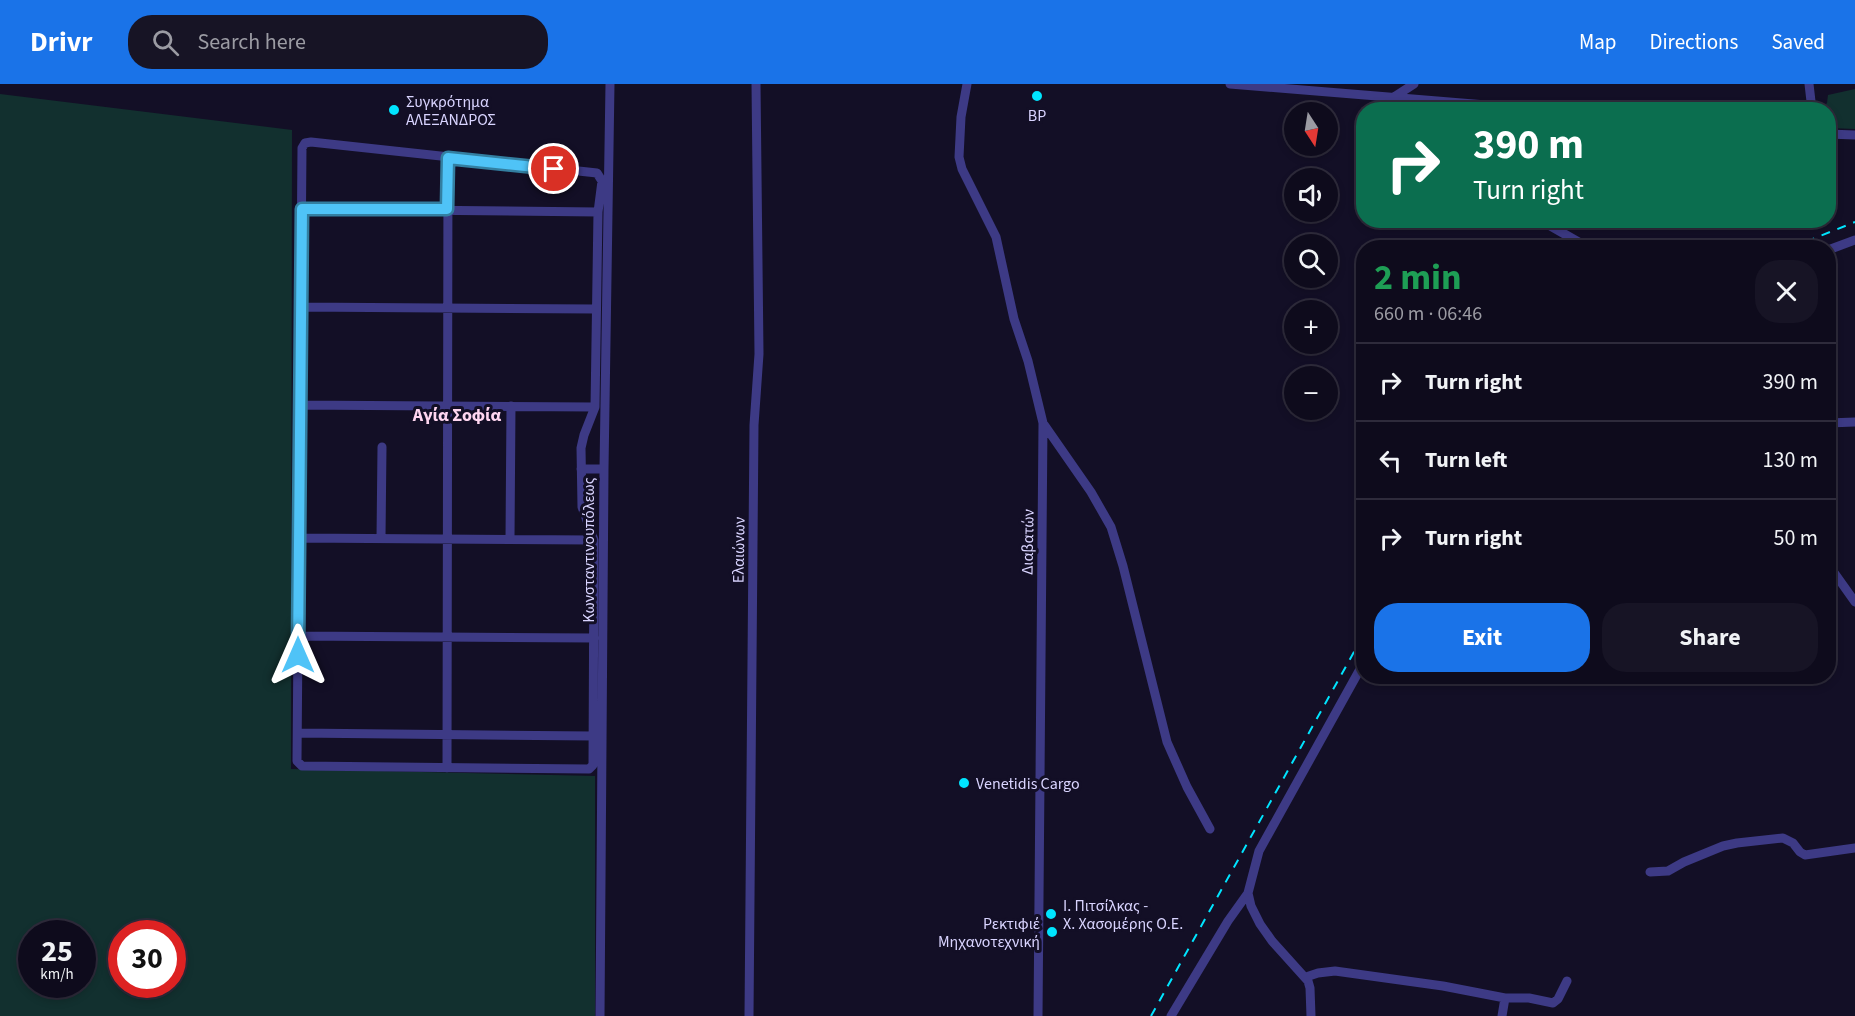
<!DOCTYPE html>
<html lang="en">
<head>
<meta charset="utf-8">
<style>
	body { margin:0; font-family:"Source Sans 3",sans-serif; background:#171425; color:#f1f3f6; height:100vh; display:flex; flex-direction:column; font-size:22px; white-space:nowrap }
	* { box-sizing:border-box; margin:0 }
	p { font-size:20px; color:#9b9ba3 }
	.icon { flex:none; width:33px; height:33px; fill:none; stroke:currentColor; stroke-width:2; stroke-linecap:round; stroke-linejoin:round }
	.map { position:relative; flex:1; overflow:hidden }
	.sheet { position:absolute; left:1356px; top:156px; width:480px; height:444px; display:flex; flex-direction:column; background:#0e0b1c; border-radius:24px; box-shadow:0 3px 9px #0003,0 0 0 2px #2e2b3b }
	.sheet>* { flex:none }
	.top-card { position:absolute; left:1356px; top:18px; width:480px; height:126px; border-radius:24px; box-shadow:0 3px 9px #0003,0 0 0 2px #2e2b3b; background:#0b6e4f; color:#fff; overflow:hidden }
	.needle { width:39px; rotate:168deg }
	.fabs { position:absolute; left:1284px; top:18px; display:grid; gap:12px }
	.fabs a { display:grid; place-items:center; width:54px; height:54px; border-radius:50%; background:#0e0b1c; box-shadow:0 3px 9px #0003,0 0 0 2px #2e2b3b; font-size:30px }
	.speed { position:absolute; left:18px; top:836px; display:flex; gap:12px; font-size:30px; font-weight:700; text-align:center }
	.speed>* { display:grid; place-content:center; width:78px; height:78px; border-radius:50%; background:#0e0b1c; box-shadow:0 3px 9px #0003,0 0 0 2px #2e2b3b; line-height:1 }
	.speed small { font-size:15px; font-weight:400 }
	.speed .limit { border:9px solid #d22; background:#fff; color:#111 }
	.pin { position:absolute; display:grid; place-items:center; width:51px; height:51px; color:#fff; margin:-26px; border:3px solid #fff; border-radius:50%; box-shadow:0 2px 6px #0007 }
	.me { position:absolute; width:66px; margin:-33px; rotate:0deg; stroke-linejoin:round; filter:drop-shadow(0 0 4px #0008) }
	.turn { display:flex; align-items:center; gap:21px; height:126px; padding:0 18px; font-size:27px }
	.turn .icon { width:78px; height:78px; stroke-width:2.5 }
	.turn b { display:block; font-size:42px; line-height:51px }
	.round { display:grid; place-items:center; flex:none; width:63px; height:63px; border-radius:24px; background:#171425 }
	.overview { display:flex; align-items:center; justify-content:space-between; height:102px; padding:0 18px }
	h1 { font-size:36px; font-weight:700; line-height:45px; color:#1e9e55 }
	.primary-button { display:flex; gap:12px; margin-top:auto; padding:12px 18px }
	.primary-button a { flex:1; height:69px; border-radius:24px; background:#1a73e8; color:#fff; font-size:24px; font-weight:700; line-height:69px; text-align:center }
	.primary-button a+a { background:#171425; color:#f1f3f6 }
	ul { padding:0; list-style:none }
	li { display:flex; align-items:center; gap:18px; height:78px; padding:0 18px; border-top:2px solid #2e2b3b }
	li div { flex:1 }
	li b { display:block; font-size:22px }
	li em { font-style:normal }
	header { display:flex; align-items:center; gap:36px; box-sizing:border-box; height:84px; padding:0 30px; background:#1a73e8; color:#fff }
	header strong { font-size:28px }
	nav { display:flex; gap:33px; margin-inline-start:auto; font-size:21px }
	.search { width:420px; height:54px; background:#171425; display:flex; align-items:center; gap:15px; box-sizing:border-box; padding:0 21px; border-radius:24px; color:#9b9ba3; font-size:22px }
	.map>svg:first-child { display:block }
	.green { fill:#12302f; fill-rule:evenodd }
	.lines { fill:none; stroke-linecap:round; stroke-linejoin:round }
	.minor { stroke:#3d3a85; stroke-width:9 }
	.rail { stroke:#00e5ff; stroke-width:2; stroke-dasharray:9 8; stroke-linecap:butt }
	.route-casing { stroke:#337fa1; stroke-width:15 }
	.route { stroke:#4fc3f7; stroke-width:10 }
	.poi-dot { fill:#00e5ff; stroke:#130f26; stroke-width:2 }
	.labels { text-anchor:middle; stroke-width:6; stroke-linejoin:round; paint-order:stroke }
	.poi-label { font-size:16px; fill:#d9d4ff; stroke:#130f26; text-anchor:start }
	.street-label { font-size:16px; fill:#d9d4ff; stroke:#130f26 }
	.neighbourhood-label { font-size:18px; font-weight:bold; fill:#ffd6f0; stroke:#130f26 }
</style>
</head>
<body>
<header>
<strong>Drivr</strong>
<div class="search"><svg class="icon" aria-label="search" viewBox="0 0 24 24"><circle cx="10" cy="10" r="6"/><path d="M15 15l6 6"/></svg>Search here</div>
<nav><a>Map</a><a>Directions</a><a>Saved</a></nav>
</header>
<div class="map">
<svg width="1855" height="932" viewBox="0 0 1855 932">
	<rect width="100%" height="100%" fill="#130f26"/>
	<!-- green -->
	<path class="green" d="M1855 5V45L1829 44 1828 26 1822 25 1827 19 1828 11Z
		M0 10 292 46 291 685 595 692V932H0ZM32 849H82V900H32ZM122 849H172V900H122Z"/>
	<g class="lines">
		<!-- minor -->
		<path class="minor" d="M967 0 961 33 959 73 962 85 996 153 1014 235 1028 277 1043 339 1038 932
			M1230 0 1546 26
			M1809 0 1812 26
			M1400 26 1394 13 1414 0
			M1828 50 1855 51
			M311 58 597 89 602 97 598 128 595 323 584 351 581 364 582 423 594 456 593 681 589 685 302 682 297 677 302 64 305 59Z
			M302 125 598 128
			M1540 136 1589 164
			M1828 166 1855 156
			M300 223 596 225
			M299 321 595 323
			M1043 339 1091 408 1111 443 1123 482 1167 658 1187 703 1210 745
			M1828 339 1855 338
			M581 385H604
			M299 454 594 456
			M381 454 382 363
			M510 455 511 322
			M1828 480 1855 518
			M298 552 594 554
			M298 649 593 652
			M447 684 448 74
			M1650 788 1668 787 1684 778 1723 762 1737 759 1783 754 1793 759 1800 768 1805 771 1855 764
			M1306 893 1318 889 1335 887 1443 902 1505 914H1529L1553 919 1558 915 1567 897
			M600 932 604 385 610 0
			M749 932 754 341 759 270 756 0
			M1171 932 1228 837 1248 809
			M1311 932 1310 904 1308 897 1272 857 1260 840 1251 822 1248 809 1259 767 1364 578
			M1502 932 1505 914"/>
		<!-- rail -->
		<path class="rail" d="M1790 164 1855 138
			M1151 932 1364 550"/>
	</g>
	<g class="lines">
		<!-- route casing -->
		<g class="route-casing">
			<path id="route" d="M298 571 302 125H447L448 74 554 85"/>
		</g>
		<!-- route -->
		<use href="#route" class="route"/>
	</g>
	<!-- markers -->
	<g class="poi-dot">
		<circle cx="1037" cy="12" r="6"/>
		<circle cx="394" cy="26" r="6"/>
		<circle cx="964" cy="699" r="6"/>
		<circle cx="1051" cy="830" r="6"/>
		<circle cx="1052" cy="848" r="6"/>
	</g>
	<g class="labels">
		<!-- poi labels -->
		<g class="poi-label">
			<text x="406" y="23">Συγκρότημα<tspan x="406" dy="18">ΑΛΕΞΑΝΔΡΟΣ</tspan></text>
			<text x="1037" y="37" text-anchor="middle">BP</text>
			<text x="976" y="705">Venetidis Cargo</text>
			<text x="1063" y="827">Ι. Πιτσίλκας -<tspan x="1063" dy="18">Χ. Χασομέρης Ο.Ε.</tspan></text>
			<text x="1040" y="845" text-anchor="end">Ρεκτιφιέ<tspan x="1040" dy="18">Μηχανοτεχνική</tspan></text>
		</g>
		<!-- street labels -->
		<g class="street-label">
			<text transform="translate(1027 458) rotate(-89)" y="6">Διαβατών</text>
			<text transform="translate(588 466) rotate(-90)" y="6">Κωνσταντινουπόλεως</text>
			<text transform="translate(738 466) rotate(-89)" y="6">Ελαιώνων</text>
		</g>
		<!-- neighbourhood labels -->
		<g class="neighbourhood-label">
			<text x="457" y="337">Αγία Σοφία</text>
		</g>
	</g>
</svg>
<div class="fabs">
<a><svg class="needle" viewBox="-14 -14 28 28"><path d="M0-13l5 13h-10z" fill="#e53935"/><path d="M0 13l5-13h-10z" fill="#9b9ba3"/></svg></a>
<a><svg class="icon" aria-label="sound" viewBox="0 0 24 24"><path d="M4 9h4l5-4v14l-5-4H4zM17 9q2 3 0 6"/></svg></a>
<a><svg class="icon" aria-label="search" viewBox="0 0 24 24"><circle cx="10" cy="10" r="6"/><path d="M15 15l6 6"/></svg></a>
<a>+</a>
<a>−</a>
</div>
<div class="speed"><div>25<small>km/h</small></div><div class="limit">30</div></div>
<div class="pin" style="left:554px;top:85px;background:#d93025"><svg class="icon" aria-label="arrive" viewBox="0 0 24 24"><path d="M6 21V4h12l-3 4 3 4H6"/></svg></div>
<svg class="me" style="left:298px;top:571px" viewBox="-20 -20 40 40"><path d="M0-17L14 15 0 8-14 15z" fill="#4fc3f7" stroke="#fff" stroke-width="4"/></svg>
<div class="top-card">
<div class="turn"><svg class="icon" aria-label="right" viewBox="0 0 24 24"><path d="M7 20v-9h11M14 6l5 5-5 5"/></svg><div><b>390 m</b>Turn right</div></div>
</div>
<section class="sheet">
<div class="overview"><div><h1>2 min</h1><p>660 m · 06:46</p></div><a class="round"><svg class="icon" aria-label="close" viewBox="0 0 24 24"><path d="M6 6l12 12M18 6L6 18"/></svg></a></div>
<ul>
<li><svg class="icon" aria-label="right" viewBox="0 0 24 24"><path d="M7 20v-9h11M14 6l5 5-5 5"/></svg><div><b>Turn right</b></div><em>390 m</em></li>
<li><svg class="icon" aria-label="left" viewBox="0 0 24 24"><path d="M17 20v-9H6M10 6l-5 5 5 5"/></svg><div><b>Turn left</b></div><em>130 m</em></li>
<li><svg class="icon" aria-label="right" viewBox="0 0 24 24"><path d="M7 20v-9h11M14 6l5 5-5 5"/></svg><div><b>Turn right</b></div><em>50 m</em></li>
</ul>
<div class="primary-button"><a>Exit</a><a>Share</a></div>
</section>
</div>
</body>
</html>
